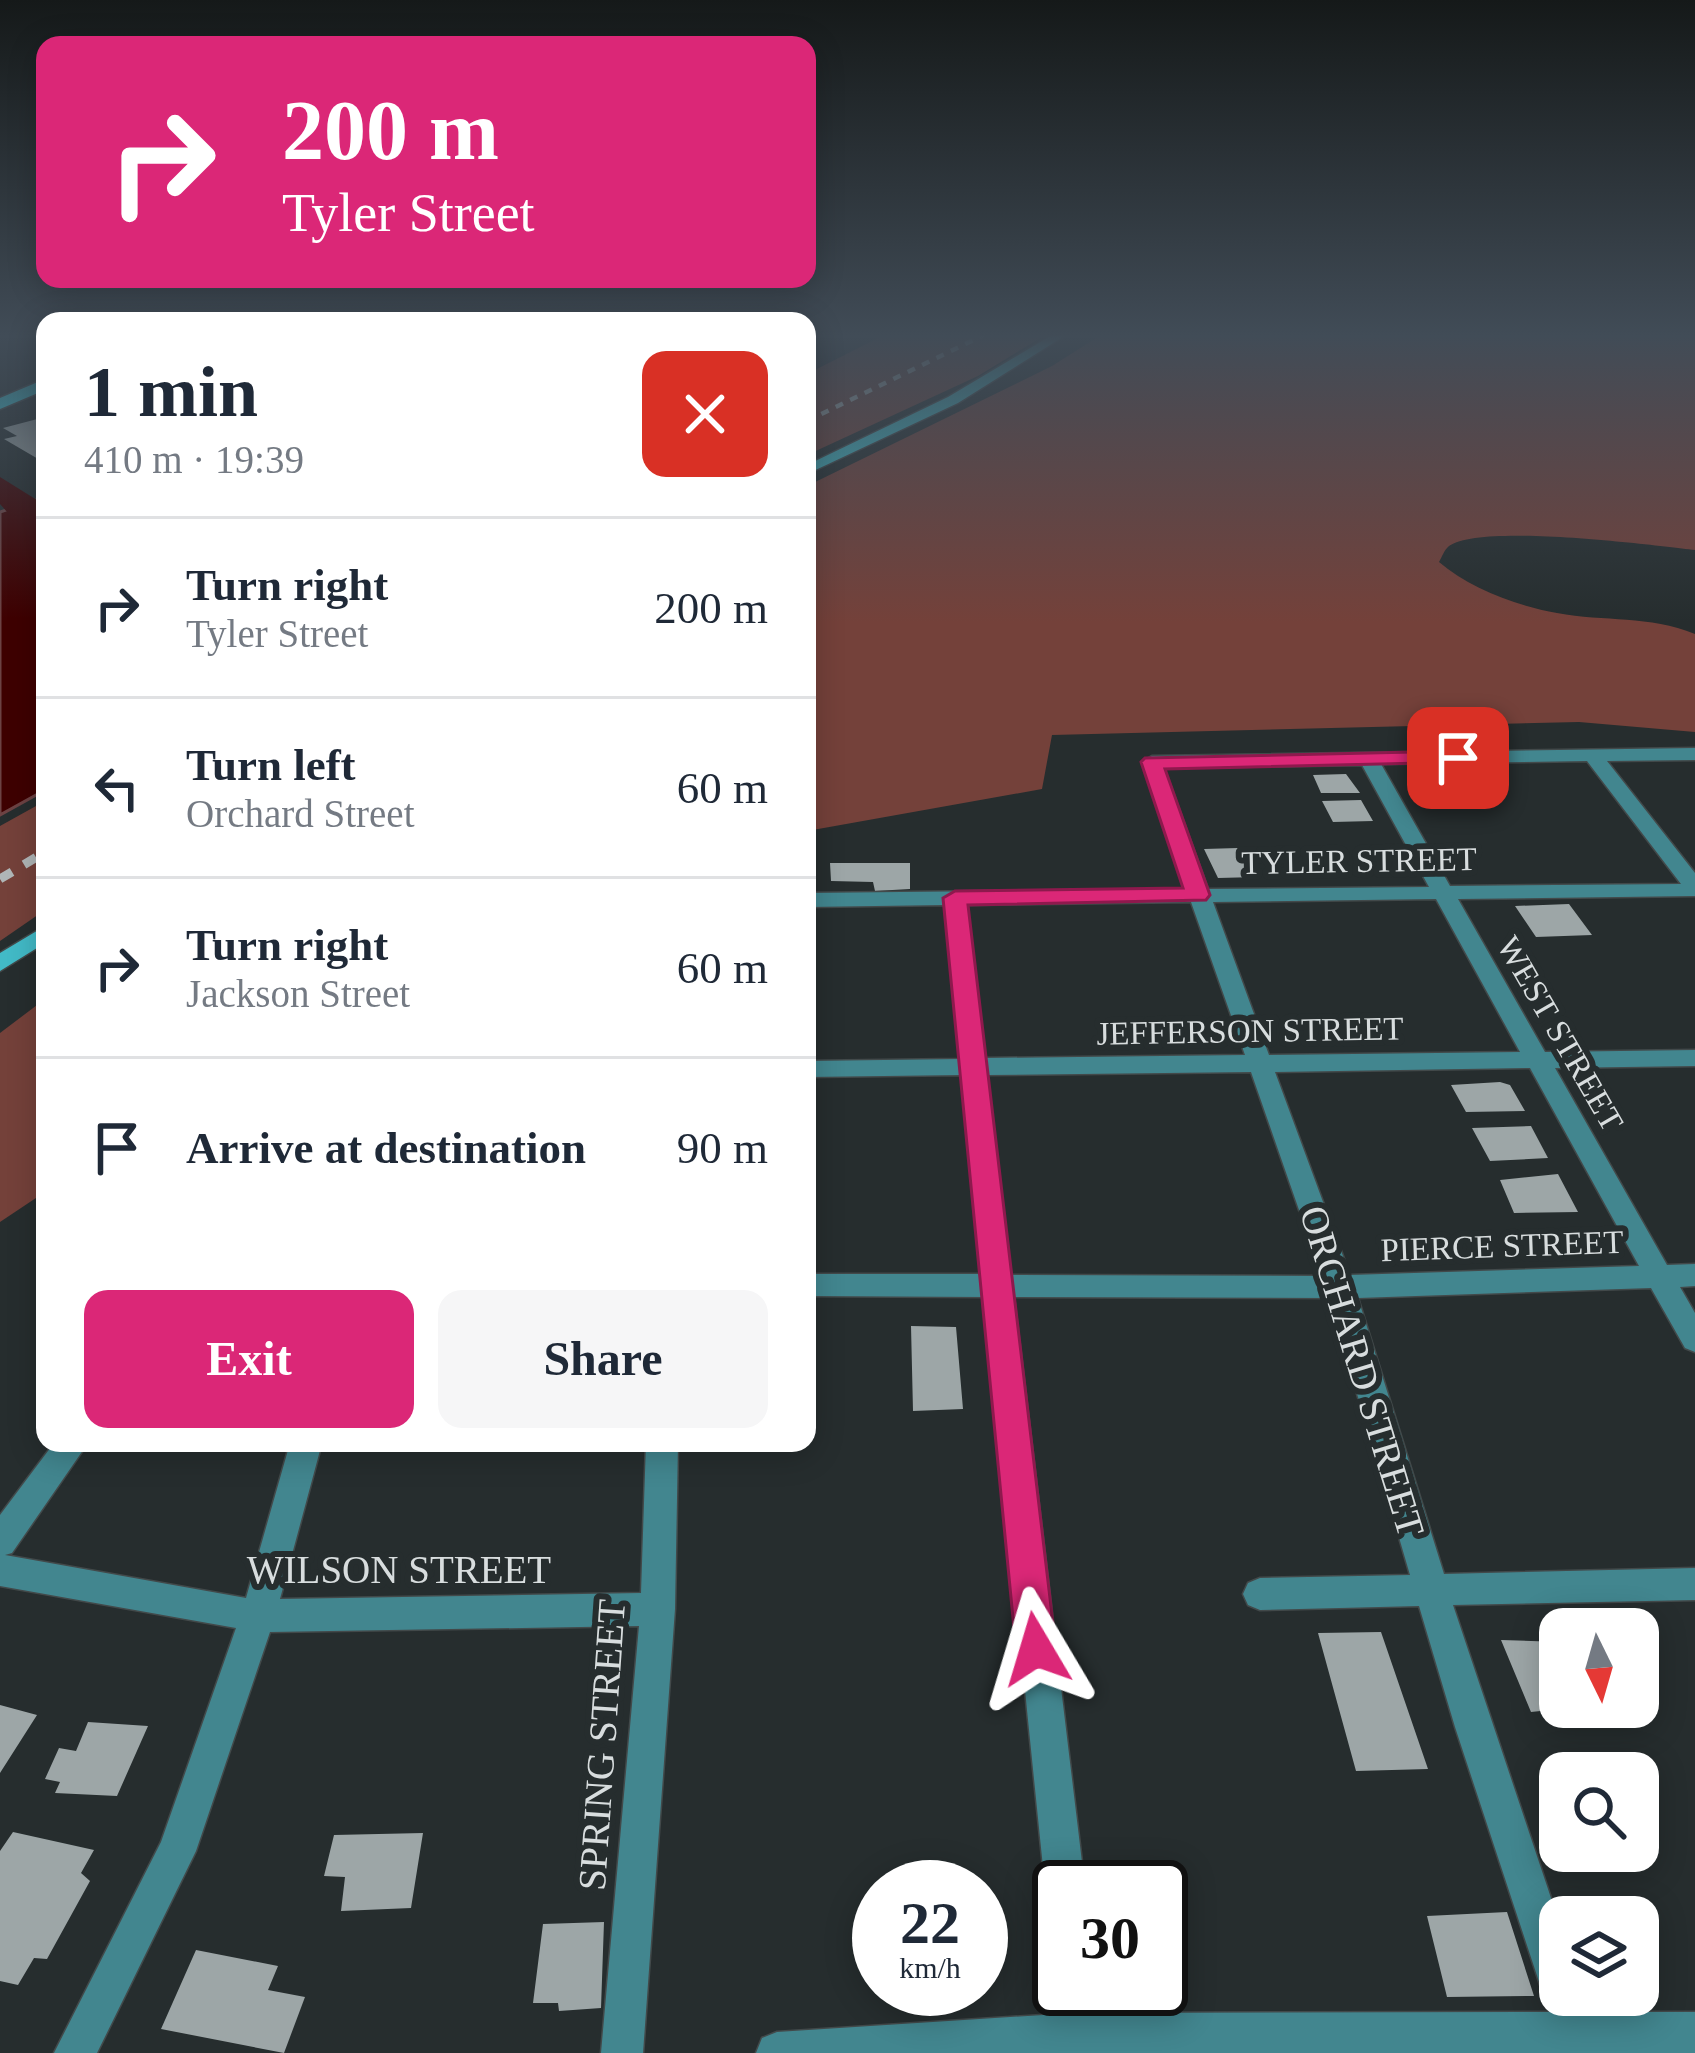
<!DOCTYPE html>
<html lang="en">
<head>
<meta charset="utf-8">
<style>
	body { margin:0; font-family:Georgia,serif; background:#f6f6f7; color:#1f2937; height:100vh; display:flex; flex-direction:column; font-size:45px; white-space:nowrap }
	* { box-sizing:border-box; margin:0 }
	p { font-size:39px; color:#747a83 }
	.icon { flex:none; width:66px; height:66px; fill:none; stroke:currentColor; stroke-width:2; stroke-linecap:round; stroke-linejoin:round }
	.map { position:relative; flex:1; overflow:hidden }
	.panel { position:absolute; left:36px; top:312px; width:780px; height:1140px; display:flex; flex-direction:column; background:#fff; border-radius:24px; box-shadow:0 6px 30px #0003 }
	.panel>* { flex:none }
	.banner { position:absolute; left:36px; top:36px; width:780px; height:252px; border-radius:24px; box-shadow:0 6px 30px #0003; background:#db2777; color:#fff; overflow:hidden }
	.needle { width:78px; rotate:175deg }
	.tools { position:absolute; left:1539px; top:1608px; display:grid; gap:24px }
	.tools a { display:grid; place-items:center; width:120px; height:120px; border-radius:24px; background:#fff; box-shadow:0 6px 30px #0003; font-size:60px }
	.speed { position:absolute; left:852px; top:1860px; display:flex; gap:24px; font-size:60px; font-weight:700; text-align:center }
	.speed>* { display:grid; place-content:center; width:156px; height:156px; border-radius:50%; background:#fff; box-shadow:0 6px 30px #0003; line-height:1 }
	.speed small { font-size:30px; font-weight:400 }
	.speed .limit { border:6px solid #111; border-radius:18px; background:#fff; color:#111 }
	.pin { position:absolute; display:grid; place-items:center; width:102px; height:102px; color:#fff; margin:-51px; border-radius:24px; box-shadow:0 6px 18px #0006 }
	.me { position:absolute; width:132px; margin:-66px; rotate:353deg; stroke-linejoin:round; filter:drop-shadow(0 0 9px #0008) }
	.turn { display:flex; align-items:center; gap:42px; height:252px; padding:0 48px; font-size:54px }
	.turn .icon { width:156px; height:156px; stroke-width:2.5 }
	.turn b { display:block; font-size:84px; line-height:102px }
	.round { display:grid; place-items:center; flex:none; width:126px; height:126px; border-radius:24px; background:#f6f6f7 }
	.overview { display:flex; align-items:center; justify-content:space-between; height:204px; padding:0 48px }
	h1 { font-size:72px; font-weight:700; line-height:90px }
	.cta { display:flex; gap:24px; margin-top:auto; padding:24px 48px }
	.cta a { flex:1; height:138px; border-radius:24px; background:#db2777; color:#fff; font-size:48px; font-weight:700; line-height:138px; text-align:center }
	.cta a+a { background:#f6f6f7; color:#1f2937 }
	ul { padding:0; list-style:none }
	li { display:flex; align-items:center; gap:36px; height:180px; padding:0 48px; border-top:3px solid #e0e1e3 }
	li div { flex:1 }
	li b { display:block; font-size:45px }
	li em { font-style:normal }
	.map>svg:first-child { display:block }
	.green { fill:#74413a }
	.water { fill:#3e0000; stroke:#6c4243; stroke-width:3 }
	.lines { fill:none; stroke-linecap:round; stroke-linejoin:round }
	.river { fill:#3e0000; fill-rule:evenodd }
	.building { fill:#9da6a7 }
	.street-casing { stroke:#42494a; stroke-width:3 }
	.secondary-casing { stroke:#42494a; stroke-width:3 }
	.primary-casing { stroke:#42494a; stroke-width:3 }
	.street { fill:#42868f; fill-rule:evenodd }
	.secondary { fill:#42bac7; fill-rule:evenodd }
	.primary { fill:#3ae1f3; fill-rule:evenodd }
	.rail-far1 { stroke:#b0b6b7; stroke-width:4.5; stroke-dasharray:8 8; stroke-linecap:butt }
	.rail { stroke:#b0b6b7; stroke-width:9; stroke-dasharray:14 14; stroke-linecap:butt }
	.route { fill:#db2777; stroke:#8e194d; stroke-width:3 }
	.labels { text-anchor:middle; stroke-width:12; stroke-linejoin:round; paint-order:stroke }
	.street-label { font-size:33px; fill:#d8ddde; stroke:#262d2e }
	.near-street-label { font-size:39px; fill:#d8ddde; stroke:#262d2e }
</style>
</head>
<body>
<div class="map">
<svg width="1695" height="2053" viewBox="0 0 1695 2053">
	<rect width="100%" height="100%" fill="#262d2e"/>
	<!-- green -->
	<path class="green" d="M884 335H1045L978 376 807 455V374Z
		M1101 335H1695V550C1651 545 1481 523 1449 546 1444 550 1442 557 1439 562 1469 588 1517 606 1557 613 1605 622 1649 615 1695 634V732L1579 722 1052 735 1042 789 807 831V486L1052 366Z
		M45 801V910L0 941V826Z
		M45 999V1192L0 1222V1033Z"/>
	<!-- water -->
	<path class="water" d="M45 497V790L0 815V512Z"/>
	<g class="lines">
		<!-- river -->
		<path class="river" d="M0 477 45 505V525L8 513 0 504Z"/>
	</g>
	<!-- building -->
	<path class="building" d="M45 417V463L4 439 17 436 3 428Z
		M1346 774 1360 793H1321L1313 775Z
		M1361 800 1373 821 1333 822 1322 801Z
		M1238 848 1257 877 1218 878 1204 849Z
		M830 863H910V889L875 891 873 882 831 881Z
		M1569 904 1592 935 1536 937 1515 906Z
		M1500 1082 1510 1085 1525 1111 1466 1112 1451 1085Z
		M1531 1126 1548 1158 1490 1161 1472 1128Z
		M1558 1174 1578 1212 1514 1213 1500 1180Z
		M911 1326 956 1327 963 1409 913 1411Z
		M1381 1632 1428 1769 1356 1771 1318 1633Z
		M1501 1640 1560 1642V1709L1531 1712Z
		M0 1705 37 1715 0 1773Z
		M88 1722 148 1726 117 1796 55 1793 60 1782 45 1779 59 1748 76 1751Z
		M13 1832 94 1850 81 1873 90 1881 47 1959 34 1958 18 1985 0 1981V1851Z
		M423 1833 411 1908 341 1911 345 1877 324 1876 334 1835Z
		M1507 1912 1534 1996 1447 1997 1427 1916Z
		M604 1922 601 2008 559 2011 558 2003H533L543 1924Z
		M196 1950 278 1966 268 1990 305 1997 284 2053 161 2029Z"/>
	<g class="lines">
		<!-- street casing -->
		<g class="street-casing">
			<path id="street" d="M1695 748V760L1607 761 1695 873V896L1458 899 1545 1052 1695 1050V1066L1555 1068 1667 1265 1695 1264V1286L1680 1287 1695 1313V1352L1685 1348 1651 1288 1358 1298 1444 1574 1695 1568V1600L1453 1605 1560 1925V1995H1585L1591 2012H1695V2053H756L762 2038 777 2032 1059 2014V1983V1989H1098L1101 2013 1549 2012 1455 1727 1419 1606 1260 1610 1248 1605 1243 1594 1248 1583 1260 1578 1410 1575 1329 1298 1014 1297 1085 1887H1059V1904L1051 1901 1045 1887 985 1297 807 1296V1274H983L962 1075 807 1077V1061L961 1059 945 905 807 907V893L1187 889 1142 762 1152 756ZM1587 761 1681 884 1450 886 1381 764ZM1362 765 1429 887 1208 889 1164 768ZM1436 899 1520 1052 1269 1055 1213 902ZM1191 902 1245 1055 985 1058 967 905ZM1530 1068 1639 1266 1350 1275 1275 1072ZM1251 1072 1322 1276 1011 1275 987 1075Z
				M54 1443H88L12 1553 5 1555 246 1598 290 1443H322L280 1599 641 1593 646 1443H678L675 1609 643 2053H601L639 1626 270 1632 196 1851 97 2053H54L161 1842 236 1628 0 1586V1515Z"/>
		</g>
		<!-- secondary casing -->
		<g class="secondary-casing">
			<path id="secondary" d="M1052 335H1066L958 403 807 474V465L948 397Z
				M45 926V943L0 971V953Z"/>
		</g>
		<!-- primary casing -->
		<g class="primary-casing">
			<path id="primary" d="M45 379V390L0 409V398Z"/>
		</g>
		<!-- street -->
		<use href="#street" class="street"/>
		<!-- secondary -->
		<use href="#secondary" class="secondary"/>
		<!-- primary -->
		<use href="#primary" class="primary"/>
		<!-- rail-far1 -->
		<path class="rail-far1" d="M807 421 984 335"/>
		<!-- rail -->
		<path class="rail" d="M0 879 45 852"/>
	</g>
	<!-- sky -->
	<linearGradient id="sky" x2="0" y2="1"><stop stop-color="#151919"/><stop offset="0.54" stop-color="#414c57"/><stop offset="1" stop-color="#414c57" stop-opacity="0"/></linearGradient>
	<rect width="1695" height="622" fill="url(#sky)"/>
	<!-- route -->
	<path class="route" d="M1458 751 1469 758 1466 762 1165 769 1210 895 1206 900 968 905 1056 1649 1050 1662 1036 1668 1022 1662 1016 1649 943 898 955 891 1183 888 1141 762 1145 758Z"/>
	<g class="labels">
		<!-- street labels -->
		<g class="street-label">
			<text transform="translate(1359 860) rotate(-1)" y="12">TYLER STREET</text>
			<text transform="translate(1250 1030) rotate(-1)" y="12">JEFFERSON STREET</text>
			<text transform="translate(1561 1033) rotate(60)" y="12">WEST STREET</text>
			<text transform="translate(1502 1245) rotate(-2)" y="12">PIERCE STREET</text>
		</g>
		<!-- near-street labels -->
		<g class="near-street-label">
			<text transform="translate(1363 1371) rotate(73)" y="14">ORCHARD STREET</text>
			<text x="399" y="1583">WILSON STREET</text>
			<text transform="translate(601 1745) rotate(-86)" y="14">SPRING STREET</text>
		</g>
	</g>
</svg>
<div class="tools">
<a><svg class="needle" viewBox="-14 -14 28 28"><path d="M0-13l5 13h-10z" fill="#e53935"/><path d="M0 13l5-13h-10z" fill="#747a83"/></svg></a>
<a><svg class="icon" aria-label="search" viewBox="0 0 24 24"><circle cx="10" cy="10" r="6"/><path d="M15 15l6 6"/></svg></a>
<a><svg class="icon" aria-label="layers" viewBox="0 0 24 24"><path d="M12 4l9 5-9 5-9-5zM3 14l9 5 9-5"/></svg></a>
</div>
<div class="speed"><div>22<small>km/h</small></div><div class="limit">30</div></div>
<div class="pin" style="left:1458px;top:758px;background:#d93025"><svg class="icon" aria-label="arrive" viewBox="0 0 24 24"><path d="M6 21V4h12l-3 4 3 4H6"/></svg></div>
<svg class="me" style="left:1036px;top:1649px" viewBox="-20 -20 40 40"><path d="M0-17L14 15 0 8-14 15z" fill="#db2777" stroke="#fff" stroke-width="4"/></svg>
<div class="banner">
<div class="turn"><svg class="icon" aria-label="right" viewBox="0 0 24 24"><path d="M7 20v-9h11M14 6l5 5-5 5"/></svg><div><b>200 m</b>Tyler Street</div></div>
</div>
<section class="panel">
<div class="overview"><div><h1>1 min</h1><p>410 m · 19:39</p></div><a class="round" style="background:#d93025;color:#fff"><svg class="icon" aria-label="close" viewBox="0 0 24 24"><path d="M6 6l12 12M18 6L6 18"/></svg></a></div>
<ul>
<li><svg class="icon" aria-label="right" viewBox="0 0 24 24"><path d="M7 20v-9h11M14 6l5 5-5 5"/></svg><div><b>Turn right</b><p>Tyler Street</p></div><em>200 m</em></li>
<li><svg class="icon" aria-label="left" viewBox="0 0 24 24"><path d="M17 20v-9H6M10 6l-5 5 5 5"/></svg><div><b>Turn left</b><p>Orchard Street</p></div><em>60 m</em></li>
<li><svg class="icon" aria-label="right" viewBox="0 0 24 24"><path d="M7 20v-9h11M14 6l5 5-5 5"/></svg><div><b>Turn right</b><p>Jackson Street</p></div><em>60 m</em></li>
<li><svg class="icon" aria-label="arrive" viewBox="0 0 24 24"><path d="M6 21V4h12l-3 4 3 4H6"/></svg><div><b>Arrive at destination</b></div><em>90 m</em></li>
</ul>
<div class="cta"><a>Exit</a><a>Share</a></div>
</section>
</div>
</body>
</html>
